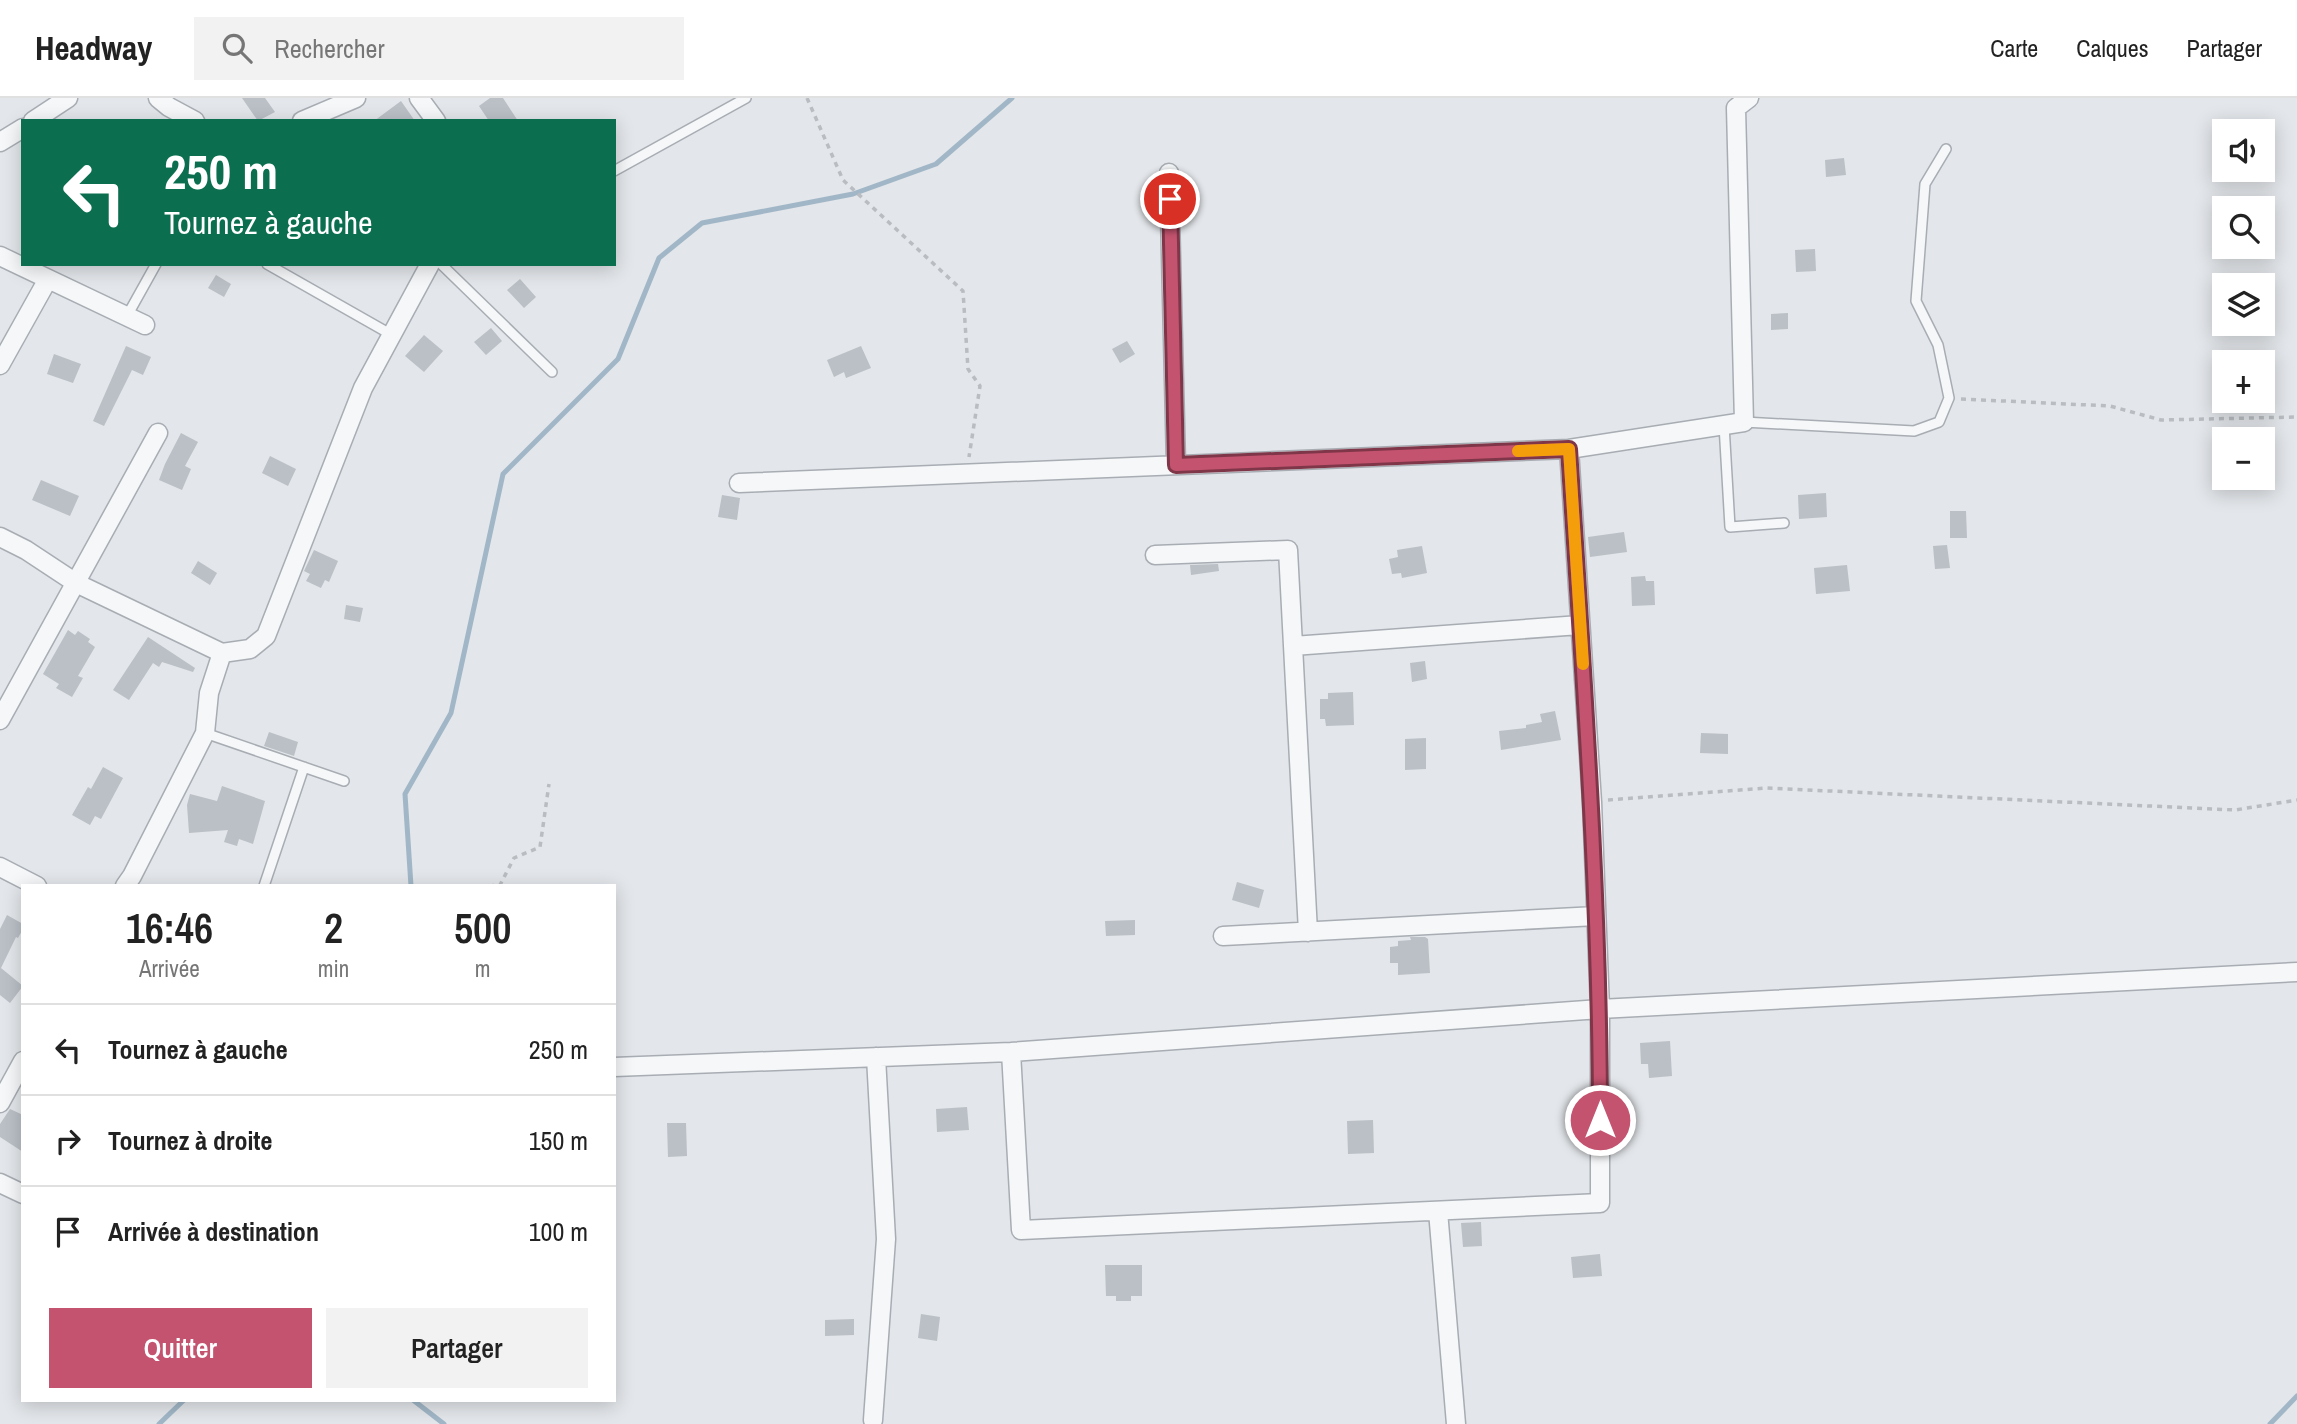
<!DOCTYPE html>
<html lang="fr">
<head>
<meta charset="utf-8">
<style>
	body { margin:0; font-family:"Archivo Narrow",sans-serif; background:#f2f2f2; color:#222; height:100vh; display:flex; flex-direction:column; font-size:26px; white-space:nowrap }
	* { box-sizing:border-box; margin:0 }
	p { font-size:23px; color:#767676 }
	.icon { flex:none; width:38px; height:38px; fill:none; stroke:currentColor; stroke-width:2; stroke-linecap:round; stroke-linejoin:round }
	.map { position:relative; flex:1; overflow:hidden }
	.details { position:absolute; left:21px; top:786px; width:595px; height:518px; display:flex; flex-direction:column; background:#fff; border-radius:0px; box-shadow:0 4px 18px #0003 }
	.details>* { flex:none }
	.hud { position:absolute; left:21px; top:21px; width:595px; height:147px; border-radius:0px; box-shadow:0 4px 18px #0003; background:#0b6e4f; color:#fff; overflow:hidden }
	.fabs { position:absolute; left:2212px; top:21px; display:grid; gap:14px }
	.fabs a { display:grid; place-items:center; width:63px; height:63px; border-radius:0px; background:#fff; box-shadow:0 4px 18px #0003; font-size:35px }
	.pin { position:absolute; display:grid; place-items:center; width:60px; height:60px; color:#fff; margin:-30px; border:4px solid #fff; border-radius:50%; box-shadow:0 2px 7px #0007 }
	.me { position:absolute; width:77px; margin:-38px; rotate:0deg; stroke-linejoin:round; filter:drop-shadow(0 0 5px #0008) }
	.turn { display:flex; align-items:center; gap:24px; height:147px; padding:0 28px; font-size:32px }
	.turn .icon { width:91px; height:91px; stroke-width:2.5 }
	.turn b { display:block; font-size:49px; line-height:60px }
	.eta { display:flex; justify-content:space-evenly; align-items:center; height:119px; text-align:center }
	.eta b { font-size:42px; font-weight:600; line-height:49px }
	.button { display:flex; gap:14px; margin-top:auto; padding:14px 28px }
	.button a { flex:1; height:80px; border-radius:0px; background:#c4536f; color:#fff; font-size:28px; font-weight:600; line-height:80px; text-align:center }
	.button a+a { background:#f2f2f2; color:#222 }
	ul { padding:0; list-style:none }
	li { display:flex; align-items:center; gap:21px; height:91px; padding:0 28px; border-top:2px solid #e0e0e0 }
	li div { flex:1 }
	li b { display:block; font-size:26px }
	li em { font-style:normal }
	header { display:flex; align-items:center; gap:42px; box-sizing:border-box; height:98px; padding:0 35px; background:#fff; border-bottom:2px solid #e0e0e0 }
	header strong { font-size:33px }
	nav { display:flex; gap:38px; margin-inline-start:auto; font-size:24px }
	.search { width:490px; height:63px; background:#f2f2f2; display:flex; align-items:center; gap:18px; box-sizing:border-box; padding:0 24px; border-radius:0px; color:#767676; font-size:26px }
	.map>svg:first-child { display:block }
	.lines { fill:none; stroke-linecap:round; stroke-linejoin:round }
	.stream { stroke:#a1b7c7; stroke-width:5 }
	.building { fill:#bac0c6 }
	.service-casing { stroke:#a8adb4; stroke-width:12 }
	.minor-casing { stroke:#a8adb4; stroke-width:21 }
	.path { stroke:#b9bdc1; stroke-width:3.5; stroke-dasharray:5 5; stroke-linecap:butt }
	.service { stroke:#f5f7f8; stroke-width:9 }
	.minor { stroke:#f5f7f8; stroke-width:18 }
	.route-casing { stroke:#7f3648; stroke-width:18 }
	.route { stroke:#c4536f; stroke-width:12 }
	.slow { stroke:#f59e0b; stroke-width:12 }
</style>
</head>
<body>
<header>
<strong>Headway</strong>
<div class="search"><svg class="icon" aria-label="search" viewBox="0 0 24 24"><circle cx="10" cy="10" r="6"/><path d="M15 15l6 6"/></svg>Rechercher</div>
<nav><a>Carte</a><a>Calques</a><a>Partager</a></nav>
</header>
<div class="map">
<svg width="2297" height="1326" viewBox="0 0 2297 1326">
	<rect width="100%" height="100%" fill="#e3e6ea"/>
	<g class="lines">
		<!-- stream -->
		<path class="stream" d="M411 788 405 696 451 615 503 376 618 261 659 160 702 125 853 96 936 66 1012 0
			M413 1302 444 1326
			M159 1326 184 1302
			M2270 1326 2297 1298"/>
	</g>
	<!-- building -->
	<path class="building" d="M242 0H265L275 14 258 23Z
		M490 0H503L518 23H489L479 8Z
		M401 3 415 23H374Z
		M1844 60 1846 77 1826 79 1825 62Z
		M1815 151 1816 173 1796 174 1795 152Z
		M216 177 231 186 224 199 208 190Z
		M520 181 536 199 524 210 507 192Z
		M1788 215V231L1771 232V216Z
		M491 230 502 243 486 257 474 244Z
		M424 237 443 253 424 274 405 258Z
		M1127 243 1135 256 1120 265 1112 251Z
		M126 248 151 259 143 277 132 272 104 328 93 323Z
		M861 248 871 270 846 280 844 274 834 279 827 262Z
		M54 256 81 266 73 285 47 276Z
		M181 335 198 344 185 368 191 371 182 392 159 382 165 366Z
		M270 358 296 371 288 388 262 375Z
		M41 382 79 398 70 418 32 402Z
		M1826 395 1827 419 1799 421 1798 397Z
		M722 397 740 400 737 422 718 419Z
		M1950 413H1966L1967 440H1950Z
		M1624 434 1627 454 1590 459 1588 439Z
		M1947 447 1950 470 1935 471 1933 448Z
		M1422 448 1427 475 1402 480 1401 475 1392 476 1389 461 1398 459 1397 452Z
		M314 452 338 463 329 484 325 482 321 490 306 483 310 476 304 473Z
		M198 463 217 475 210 487 191 475Z
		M1218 466 1219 473 1191 477 1190 467Z
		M1847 467 1850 493 1816 496 1814 470Z
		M1645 478 1646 483H1654L1655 507 1632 508 1631 479Z
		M346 507 363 510 360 524 344 521Z
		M68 532 75 537 78 533 90 541 88 544 95 549 78 578 83 580 72 599 56 590 59 586 43 576Z
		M148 539 195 570 193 574 162 564 159 569 153 565 129 602 113 592Z
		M1425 563 1427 581 1412 584 1410 565Z
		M1353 594 1354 627 1326 628 1325 621H1320V601H1328V595Z
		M1555 613 1561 642 1501 652 1499 633 1526 630V627L1542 624 1540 616Z
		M269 634 298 644 294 658 264 648Z
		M1701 635 1728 636V656L1700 655Z
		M1426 640V671L1405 672V641Z
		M103 669 123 680 101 721 95 718 90 727 72 717 88 689 91 691Z
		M222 688 265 703 253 746 239 741 237 748 224 744 228 732 189 735 187 707 190 696 217 703Z
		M1237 784 1264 792 1259 810 1232 802Z
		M7 817 23 826V831L18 840 16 839 1 870 23 888 10 905 0 897V831Z
		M1135 822V837L1106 838 1105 823Z
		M1410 839H1425L1428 841 1430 875 1398 877V865H1390V849L1398 848V843L1411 842Z
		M1670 943 1672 978 1649 980 1648 966H1641L1640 945Z
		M967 1009 969 1032 937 1034 936 1011Z
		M10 1011 23 1017V1054L0 1039V1026Z
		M1373 1022 1374 1055 1348 1056 1347 1023Z
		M667 1025H686L687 1058 668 1059Z
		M1481 1124 1482 1148 1463 1149 1461 1125Z
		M1600 1156 1602 1178 1573 1180 1571 1159Z
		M1105 1167H1142V1198H1131V1203H1116V1198H1106Z
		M921 1216 940 1219 937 1243 918 1240Z
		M854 1221V1237L825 1238V1222Z"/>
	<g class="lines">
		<!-- service casing -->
		<g class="service-casing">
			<path id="service" d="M614 73 746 0
				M267 166 392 237
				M441 166 552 274
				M127 218 156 166
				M1744 324 1914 333 1939 324 1949 300 1938 247 1916 203 1925 86 1946 51
				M1724 327 1730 429 1784 425
				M205 635 344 683
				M264 788 304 669"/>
		</g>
		<!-- minor casing -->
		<g class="minor-casing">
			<path id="minor" d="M158 0 169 9 195 23
				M419 0 436 23
				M33 23 68 0
				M302 23 356 0
				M0 44 23 30
				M1169 75 1176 367
				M0 158 145 227
				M0 267 48 181
				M739 385 1569 351 1744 324 1736 10 1749 0
				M0 439 26 452 76 485 222 555 250 551 266 538 363 290 430 166
				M1155 457 1288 452 1308 834
				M1293 548 1580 527
				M0 622 158 335
				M0 769 37 788
				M125 788 132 778 205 635 209 595 222 555
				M1223 838 1596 818
				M1011 954 1021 1132 1600 1105V911L1592 704 1569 351
				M614 969 1011 954 1600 911 2297 874
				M0 1005 23 963
				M0 1085 23 1096
				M1438 1113 1456 1326
				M873 1322 886 1141 876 959"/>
		</g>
		<!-- path -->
		<path class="path" d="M807 0 843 82 963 193 968 271 980 288 969 359
			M1961 301 2110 308 2161 322 2297 319
			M1608 702 1766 690 2235 712 2297 702
			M489 788 500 787 514 760 540 749 549 686"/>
		<!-- service -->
		<use href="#service" class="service"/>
		<!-- minor -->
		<use href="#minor" class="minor"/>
	</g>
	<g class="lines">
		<!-- route casing -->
		<g class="route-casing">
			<path id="route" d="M1170 101 1176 367 1569 351C1583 575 1600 798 1600 1022"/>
		</g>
		<!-- route -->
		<use href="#route" class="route"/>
		<!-- slow -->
		<path class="slow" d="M1518 353 1569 351 1583 566"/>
	</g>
</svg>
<div class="fabs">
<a><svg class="icon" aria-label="sound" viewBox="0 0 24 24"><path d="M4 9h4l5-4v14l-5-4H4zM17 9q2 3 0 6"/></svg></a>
<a><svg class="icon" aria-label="search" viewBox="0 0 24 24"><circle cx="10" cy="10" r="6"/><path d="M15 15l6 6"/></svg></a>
<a><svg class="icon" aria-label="layers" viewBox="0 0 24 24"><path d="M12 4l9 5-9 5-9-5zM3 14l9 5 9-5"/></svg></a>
<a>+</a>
<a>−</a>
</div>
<div class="pin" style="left:1170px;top:101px;background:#d93025"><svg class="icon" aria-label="arrive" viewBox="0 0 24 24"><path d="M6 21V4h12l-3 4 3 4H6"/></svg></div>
<svg class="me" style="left:1600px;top:1022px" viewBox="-20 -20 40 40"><circle r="17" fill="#c4536f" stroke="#fff" stroke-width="3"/><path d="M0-11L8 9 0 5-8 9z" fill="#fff"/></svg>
<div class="hud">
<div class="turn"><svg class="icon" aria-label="left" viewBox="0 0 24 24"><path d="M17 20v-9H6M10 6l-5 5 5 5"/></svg><div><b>250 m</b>Tournez à gauche</div></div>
</div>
<section class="details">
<div class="eta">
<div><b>16:46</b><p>Arrivée</p></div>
<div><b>2</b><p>min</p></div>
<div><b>500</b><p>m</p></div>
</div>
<ul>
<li><svg class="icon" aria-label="left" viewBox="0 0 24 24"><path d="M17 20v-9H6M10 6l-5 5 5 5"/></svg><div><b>Tournez à gauche</b></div><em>250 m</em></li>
<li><svg class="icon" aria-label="right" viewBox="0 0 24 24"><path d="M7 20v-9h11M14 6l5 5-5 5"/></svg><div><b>Tournez à droite</b></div><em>150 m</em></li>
<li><svg class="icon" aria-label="arrive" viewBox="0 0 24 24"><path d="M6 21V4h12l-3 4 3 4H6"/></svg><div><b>Arrivée à destination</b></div><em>100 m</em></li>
</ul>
<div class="button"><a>Quitter</a><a>Partager</a></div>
</section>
</div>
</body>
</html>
